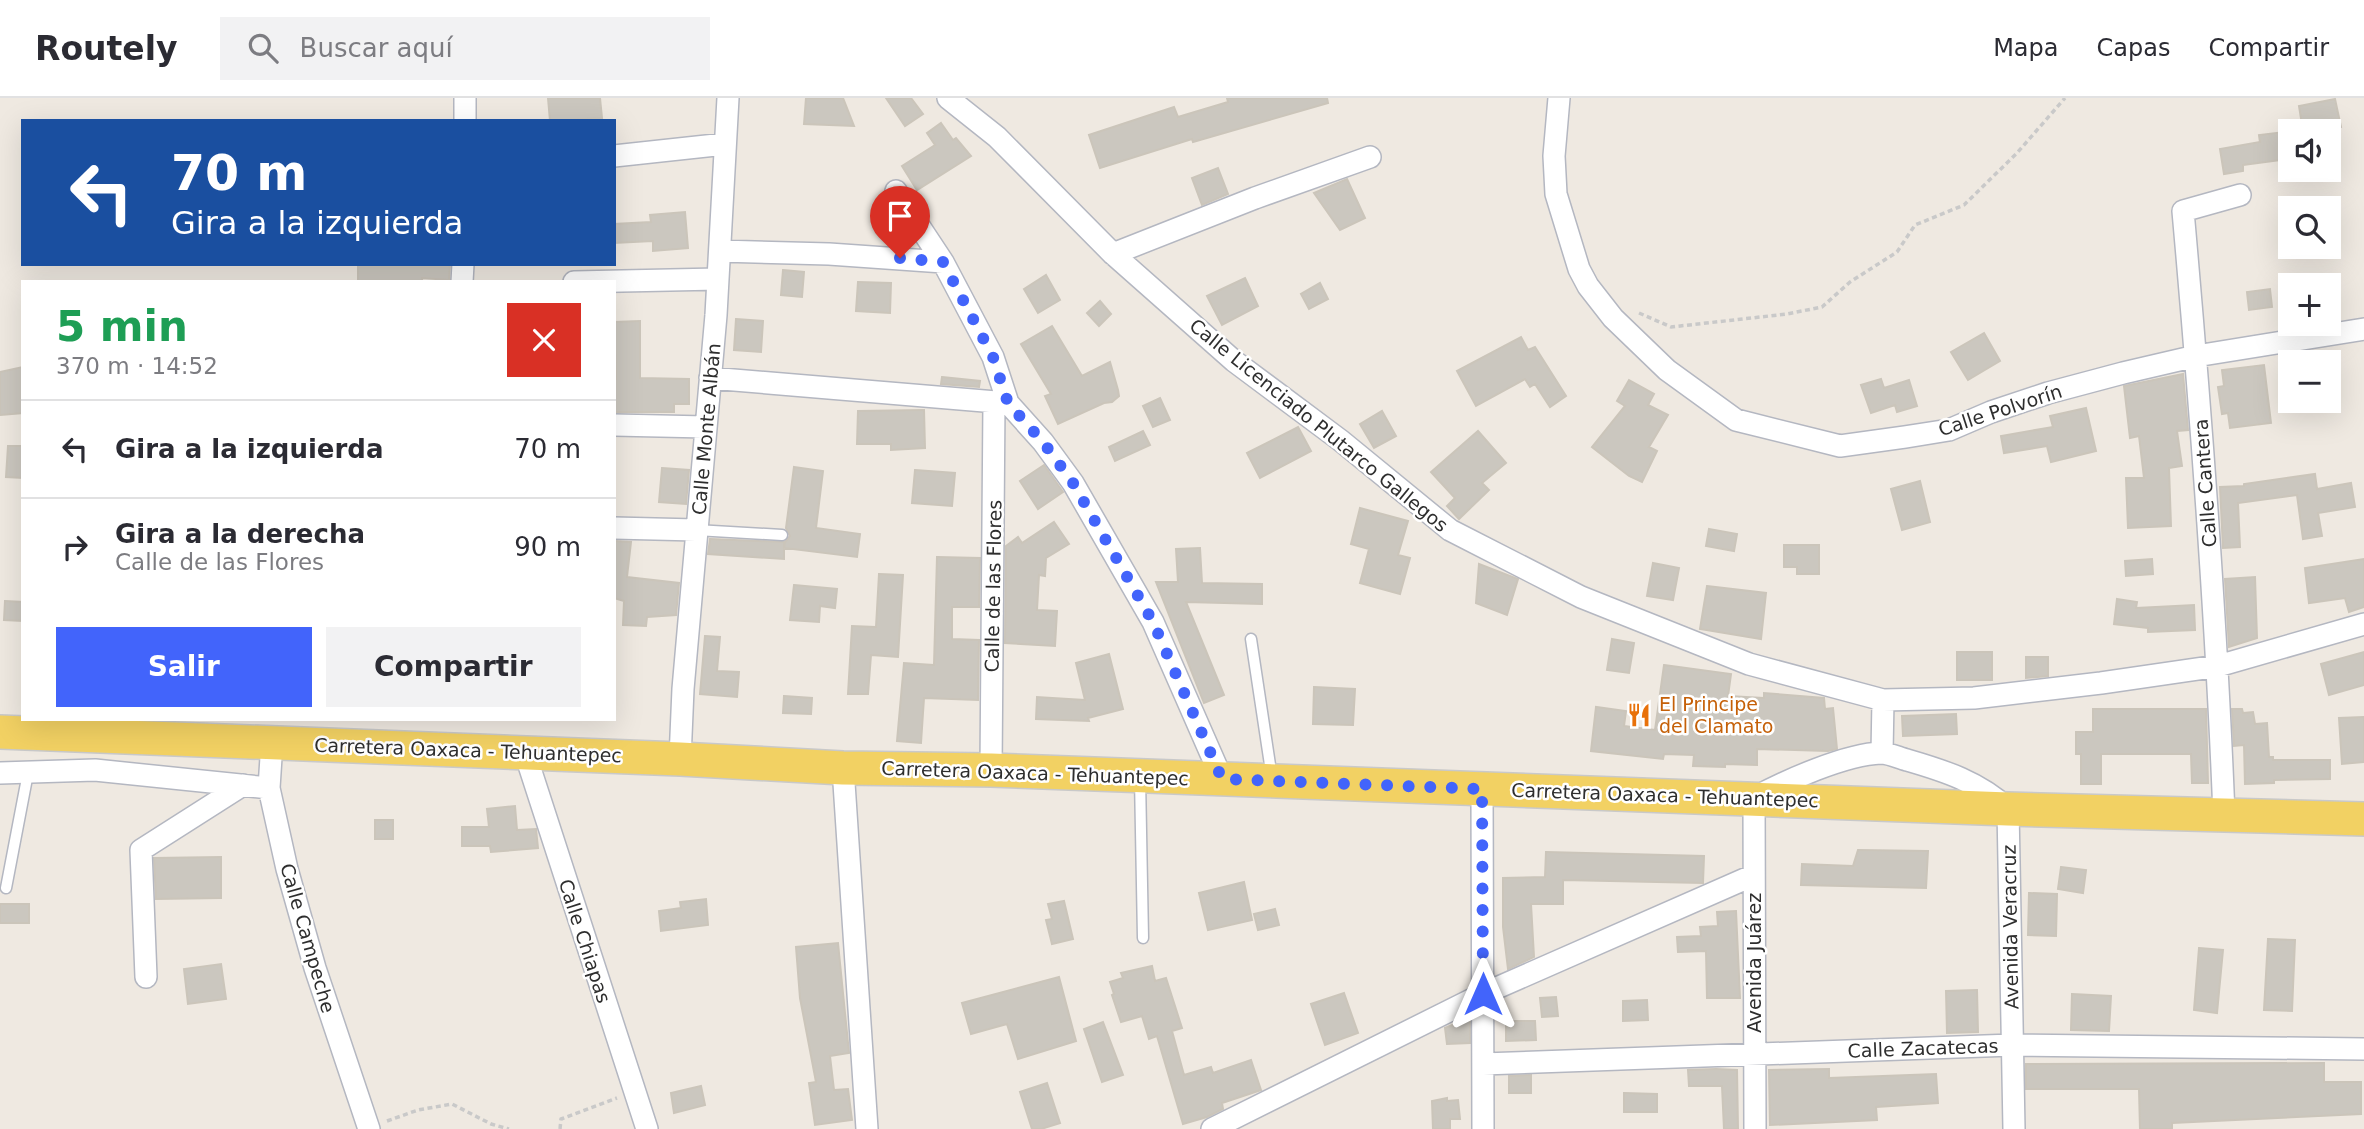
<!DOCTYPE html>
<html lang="es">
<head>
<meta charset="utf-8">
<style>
	body { margin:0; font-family:"DejaVu Sans",sans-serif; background:#f2f2f3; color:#2b2b33; height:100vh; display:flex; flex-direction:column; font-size:26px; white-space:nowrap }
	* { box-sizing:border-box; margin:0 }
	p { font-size:23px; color:#7c7c81 }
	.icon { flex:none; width:38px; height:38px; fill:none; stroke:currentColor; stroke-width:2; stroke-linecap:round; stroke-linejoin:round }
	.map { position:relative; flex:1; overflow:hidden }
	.sheet { position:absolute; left:21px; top:182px; width:595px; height:441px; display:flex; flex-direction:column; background:#fff; border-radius:0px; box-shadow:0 7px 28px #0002 }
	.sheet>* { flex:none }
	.banner { position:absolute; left:21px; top:21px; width:595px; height:147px; border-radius:0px; box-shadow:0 7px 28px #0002; background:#1a4fa0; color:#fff; overflow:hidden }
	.fabs { position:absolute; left:2278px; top:21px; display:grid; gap:14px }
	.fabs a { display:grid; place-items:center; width:63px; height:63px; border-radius:0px; background:#fff; box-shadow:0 7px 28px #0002; font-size:35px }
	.pin { position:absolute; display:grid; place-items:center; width:60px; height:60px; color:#fff; margin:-72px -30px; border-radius:50% 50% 50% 0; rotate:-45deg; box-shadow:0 0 7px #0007 }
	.pin .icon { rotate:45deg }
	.me { position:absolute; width:77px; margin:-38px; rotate:0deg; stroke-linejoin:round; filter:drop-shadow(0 0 5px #0008) }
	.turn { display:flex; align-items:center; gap:24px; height:147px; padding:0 35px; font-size:32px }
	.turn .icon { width:91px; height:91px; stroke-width:2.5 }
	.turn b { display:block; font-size:49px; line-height:60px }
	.round { display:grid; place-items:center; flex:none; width:74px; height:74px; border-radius:0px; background:#f2f2f3 }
	.headline { display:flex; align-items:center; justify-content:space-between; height:119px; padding:0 35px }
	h1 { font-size:42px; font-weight:700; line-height:52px; color:#1e9e55 }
	.button { display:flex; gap:14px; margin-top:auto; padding:14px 35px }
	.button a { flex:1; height:80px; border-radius:0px; background:#4264fb; color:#fff; font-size:28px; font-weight:700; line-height:80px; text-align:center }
	.button a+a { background:#f2f2f3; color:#2b2b33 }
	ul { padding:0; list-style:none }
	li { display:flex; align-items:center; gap:21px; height:98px; padding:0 35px; border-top:2px solid #e1e1e2 }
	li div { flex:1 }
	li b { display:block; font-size:26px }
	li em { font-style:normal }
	header { display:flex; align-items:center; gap:42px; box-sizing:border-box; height:98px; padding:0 35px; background:#fff; border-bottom:2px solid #e1e1e2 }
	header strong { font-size:33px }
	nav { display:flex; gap:38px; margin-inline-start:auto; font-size:24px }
	.search { width:490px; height:63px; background:#f2f2f3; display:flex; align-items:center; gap:18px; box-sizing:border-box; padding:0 24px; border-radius:0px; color:#7c7c81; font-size:26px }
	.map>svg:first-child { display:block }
	.building { fill:#cbc7bf; stroke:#cbc5ba; stroke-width:2 }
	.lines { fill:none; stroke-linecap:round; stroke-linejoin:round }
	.service-casing { stroke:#b4b7c1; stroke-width:13 }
	.minor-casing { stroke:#b4b7c1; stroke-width:24 }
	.primary-casing { stroke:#c9c9c9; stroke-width:36 }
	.path { stroke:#c9c9c9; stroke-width:3.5; stroke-dasharray:5 3.5; stroke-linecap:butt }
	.service { stroke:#fff; stroke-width:10 }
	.minor { stroke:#fff; stroke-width:21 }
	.primary { stroke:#f2d163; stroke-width:33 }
	.route { stroke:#4264fb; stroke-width:12; stroke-dasharray:0 21.6 }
	.labels { text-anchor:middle; stroke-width:5; stroke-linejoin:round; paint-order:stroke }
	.street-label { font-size:19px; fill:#2e2e2e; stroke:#fff }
	.food-label { font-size:19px; fill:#c56008; stroke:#fff; text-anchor:start }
</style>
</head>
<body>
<header>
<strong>Routely</strong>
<div class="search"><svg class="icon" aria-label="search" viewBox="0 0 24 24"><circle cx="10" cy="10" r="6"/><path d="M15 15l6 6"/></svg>Buscar aquí</div>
<nav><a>Mapa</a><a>Capas</a><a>Compartir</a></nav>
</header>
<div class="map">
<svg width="2364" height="1031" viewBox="0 0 2364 1031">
	<rect width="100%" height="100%" fill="#efe9e1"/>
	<!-- building -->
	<path class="building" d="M548 0H600L602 20 550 23Z
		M806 0H843L854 28 804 26Z
		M886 0H911L923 16 905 28Z
		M1227 0H1327L1328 5 1193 44 1192 41 1100 70 1089 37 1174 9 1178 19 1228 4Z
		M2335 1 2341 29 2321 33H2303L2299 8Z
		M941 25 953 42 956 40 971 58 917 92 902 68 935 47 927 35Z
		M2284 34 2288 61 2243 67V73L2224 76 2220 51 2260 44 2259 37Z
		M1218 70 1228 96 1202 107 1192 80Z
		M1347 81 1365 120 1340 132 1314 95Z
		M685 114 688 150 653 153V143L614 145V126L651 124 650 117Z
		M358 166H450L449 182 422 180V184H358Z
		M783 172 804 174 802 199 781 197Z
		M1046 177 1060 202 1038 215 1024 191Z
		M1245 180 1258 208 1222 227 1207 198Z
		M858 184 891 185 890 215 856 213Z
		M1320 185 1328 201 1309 211 1301 196Z
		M2270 191 2272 209 2249 212 2247 194Z
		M1100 203 1111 216 1099 228 1087 215Z
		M736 221 763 223 761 254 734 252Z
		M640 223V280L689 281V306H674V314H614V281H616L614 224Z
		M1052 228 1082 278 1110 264 1118 292 1119 298 1112 304 1104 305 1058 326 1045 298 1051 296 1021 246Z
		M1984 235 2000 263 1968 282 1951 254Z
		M1521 239 1528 252 1535 249 1566 298 1550 309 1535 286 1530 289 1525 281 1476 308 1457 273Z
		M2264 267 2271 325 2230 330 2228 315 2222 316 2218 289 2224 288 2222 272Z
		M23 269V315L0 317V274Z
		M2183 276 2188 332 2177 333 2182 368 2169 370 2171 428 2128 430 2126 380H2144L2139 338 2130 340 2124 288Z
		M942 279 980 283 979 289 941 286Z
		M1881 281 1884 290 1909 282 1917 308 1897 314 1895 307 1871 315 1861 287Z
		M1629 282 1654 296 1648 307 1668 317 1649 349 1657 353 1642 384 1629 378 1592 349 1625 308 1617 303Z
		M1160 300 1170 322 1153 329 1143 308Z
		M2086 310 2096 353 2051 364 2047 348 2004 355 2001 338 2053 329 2050 318Z
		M924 312 925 350 891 352V346H857L858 313Z
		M1382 313 1396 338 1374 350 1360 326Z
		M1298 329 1311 353 1260 380 1247 355Z
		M1143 333 1150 347 1115 363 1109 349Z
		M1478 333 1506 365 1482 385 1489 392 1459 421 1447 408 1455 400 1431 374Z
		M8 348H23V380L6 379Z
		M1044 367 1063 394 1038 411 1020 383Z
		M794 369 823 373 816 430 860 436 857 459 784 450 785 444 790 438 786 430Z
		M662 370 689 372 686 406 659 404Z
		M915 372 955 375 952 408 912 405Z
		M2315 376 2317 391 2351 385 2355 409 2318 415 2322 438 2303 441 2297 397 2238 405 2240 449 2223 450 2220 389 2244 388V386Z
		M1920 383 1930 424 1902 432 1891 391Z
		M1360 410 1408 423 1398 457 1410 460 1400 496 1360 485 1369 451 1351 446Z
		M1054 424 1069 446 1046 460 1045 478 1039 477 1037 512 1057 513 1055 548 1005 545 1006 448 1018 439 1022 445Z
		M1709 431 1737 436 1734 453 1706 448Z
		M710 441 784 444V461L708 456Z
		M614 443 631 444 627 479 679 485 676 517 647 519 646 528 623 527 624 503 614 500Z
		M1784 447H1819V476H1797V469H1784Z
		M1200 450 1202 485 1262 486V506L1186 504 1224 597 1204 605 1156 484H1178L1176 451Z
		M937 459 980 460 979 509H952V541L979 542 978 602 924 600 921 645 897 643 904 565 934 567Z
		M2152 461 2153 476 2126 478 2125 463Z
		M2364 461V509L2349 514 2345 500 2309 505 2305 470Z
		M1653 465 1679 470 1673 502 1647 498Z
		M1479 466 1518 481 1507 517 1476 505Z
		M879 476 903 477 898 559 871 557 868 596H848L852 528 876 529Z
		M2255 479 2257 540 2229 549 2225 481Z
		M794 487 837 491 835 510 820 508 819 524 790 522Z
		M1707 488 1766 495 1761 541 1700 531Z
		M2117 501 2137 504 2136 510 2194 507 2195 532 2148 534V530L2114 526Z
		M5 503 23 504V523L4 522Z
		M705 538 720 539 717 573 739 574 737 599 700 596Z
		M1612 541 1634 545 1629 575 1607 572Z
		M1957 554H1992V582H1957Z
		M2364 554V587L2329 597 2321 566Z
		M1109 556 1123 611 1088 620 1089 623 1036 621 1037 599 1085 602 1076 565Z
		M2026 559H2048V578L2026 580Z
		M1664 567 1731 576 1728 598 1764 600V595L1824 600 1825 611 1833 610 1837 651 1828 653 1757 651V667L1725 666V669L1693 668 1694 657 1664 656 1663 661 1591 653 1596 609 1626 613 1624 628 1655 632Z
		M1314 589 1355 591 1353 627 1313 626Z
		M784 598 812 600 811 616 783 615Z
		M2093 611H2206L2208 685H2192L2191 656H2101V686H2081V656H2076V634H2093Z
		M2232 611H2242L2243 615 2253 614 2255 626 2267 625 2269 659H2273V662H2330V681L2274 682V685L2245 686 2244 647 2234 648Z
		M1956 616 1957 636 1903 638 1902 618Z
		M2364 619V664L2342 666 2339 620Z
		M515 708 517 732 536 731 538 750 491 754 490 748H462V729H489L487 711Z
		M375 722H393V741H375Z
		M1858 752 1928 753 1926 790 1801 787 1802 766 1853 768Z
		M1546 754 1704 758 1703 785 1563 782V806H1531L1534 859 1508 871 1503 829V780L1545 779Z
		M221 759V800L156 801 154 760Z
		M2061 769 2086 772 2083 795 2058 791Z
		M1244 784 1252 822 1208 832 1199 795Z
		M2029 795 2057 796 2056 838 2028 837Z
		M706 801 708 827 661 833 659 813 681 810 680 804Z
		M1064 803 1073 841 1052 846 1046 822 1052 821 1048 806Z
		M0 806H29V825H0Z
		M1275 811 1279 827 1258 832 1254 816Z
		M1736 813 1740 900H1707L1706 853 1678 854 1677 839 1701 838 1700 829 1718 828 1717 814Z
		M2268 841 2295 842 2292 913 2264 912Z
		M838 845 849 955 830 958 834 992 848 991 852 1022 815 1027 809 985 816 984 800 900 796 849Z
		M2199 850 2223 852 2217 915 2194 912Z
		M221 866 226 901 188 906 184 871Z
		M1152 868 1155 883 1166 880 1182 930 1172 933 1184 977 1211 969 1213 975 1251 962 1261 992 1222 1005 1223 1011 1207 1019 1183 1026 1157 938 1149 941 1142 918 1121 924 1112 897 1114 896 1110 884 1123 880 1121 875Z
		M1059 879 1076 943 1018 961 1007 926 971 936 962 905Z
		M1977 892 1978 934 1947 935 1946 893Z
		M1344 895 1358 935 1325 947 1311 906Z
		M2072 896 2111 898 2109 933 2071 932Z
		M1556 899 1558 918 1542 919 1540 900Z
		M1647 902 1648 922 1623 923V903Z
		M1470 920V945L1447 946 1445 930Z
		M1506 923H1535L1536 942 1506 943Z
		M1103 924 1123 977 1102 984 1084 931Z
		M2324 965V984H2361V1016L2172 1025V1031H2140L2139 991H2026V966Z
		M1716 971 1737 972 1738 1031H1724L1722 988H1689L1688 972Z
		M1829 971V980L1936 976 1938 1005 1876 1009 1877 1022 1770 1027 1769 972Z
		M1531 977V995H1509V978Z
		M1047 985 1060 1025 1041 1031H1032L1020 994Z
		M701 988 705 1007 674 1015 671 995Z
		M1624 995 1657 996V1014H1624Z
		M1447 1000V1003L1458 1002 1460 1021H1450V1031H1433L1432 1003Z"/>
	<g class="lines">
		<!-- service casing -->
		<g class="service-casing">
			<path id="service" d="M696 432 782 437
				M1251 541 1272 680
				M1140 680 1143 840
				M6 790 28 675"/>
		</g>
		<!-- minor casing -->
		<g class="minor-casing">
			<path id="minor" d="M465 0V23
				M948 0 997 39 1113 156 1234 263 1340 342 1450 432 1581 499 1749 566 1883 602 1974 600 2101 585 2218 568 2364 526
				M1559 0 1554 58 1556 96 1579 171 1588 188 1613 220 1667 272 1736 322 1840 348 1905 339 1949 332 1991 314 2048 295 2123 275 2196 258 2364 231
				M614 58 725 46
				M896 93 943 164 993 259 1008 305
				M720 153 829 156 943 164
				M1113 156 1255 100 1370 59
				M462 184 463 166
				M574 184 718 181
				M710 280 1008 305 1043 344 1073 385 1153 524 1222 681
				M614 327 706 329
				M614 430 696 432
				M272 644 269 690 287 771 315 870 369 1031
				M525 655 647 1031
				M1882 655 1883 602
				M680 661 683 591 716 217 728 0
				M843 670 867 1031
				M991 672 994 304
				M0 675 95 672 269 690
				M1482 691 1483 1031
				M2224 717C2216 515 2201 314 2183 113L2240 97
				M146 879 141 752 243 687
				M1483 966 2012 947 2364 951
				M1212 1031 1483 896 1754 777
				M1755 1031 1754 700C1785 683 1846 656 1881 655 1889 655 1899 660 1907 662 1945 673 1979 684 2008 711L2014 1031"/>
		</g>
		<!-- primary casing -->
		<g class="primary-casing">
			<path id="primary" d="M0 634 680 661 843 670 991 672 2008 711 2364 721"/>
		</g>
		<!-- path -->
		<path class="path" d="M1639 215 1671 229 1787 216 1822 209 1850 184 1897 154 1915 127 1964 107 2017 55 2065 0
			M387 1023 418 1012 452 1006 491 1026 509 1031
			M560 1031 561 1021 617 1000"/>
		<!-- service -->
		<use href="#service" class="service"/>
		<!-- minor -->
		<use href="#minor" class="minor"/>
		<!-- primary -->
		<use href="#primary" class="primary"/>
	</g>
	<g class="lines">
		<!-- route -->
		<path class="route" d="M900 160 943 164 993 259 1008 305 1043 344 1073 385 1153 524 1222 681 1482 691 1483 896"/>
	</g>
	<!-- icons -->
	<defs>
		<g id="restaurant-bare" transform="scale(1.89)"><path d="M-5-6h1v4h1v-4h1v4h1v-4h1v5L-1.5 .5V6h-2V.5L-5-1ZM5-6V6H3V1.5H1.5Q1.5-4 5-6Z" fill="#e8710a" stroke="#fff" stroke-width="2.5" paint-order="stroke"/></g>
	</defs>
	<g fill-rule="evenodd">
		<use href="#restaurant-bare" x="1639" y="617"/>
	</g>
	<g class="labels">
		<!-- street labels -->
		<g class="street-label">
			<text transform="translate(2000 312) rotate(-18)" y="7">Calle Polvorín</text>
			<text transform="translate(1319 327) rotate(39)" y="7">Calle Licenciado Plutarco Gallegos</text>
			<text transform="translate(706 331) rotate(-85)" y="7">Calle Monte Albán</text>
			<text transform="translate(2205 385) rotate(-94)" y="7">Calle Cantera</text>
			<text transform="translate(993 488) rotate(-89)" y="7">Calle de las Flores</text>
			<text transform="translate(468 652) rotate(2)" y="7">Carretera Oaxaca - Tehuantepec</text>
			<text transform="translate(1035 675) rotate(2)" y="7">Carretera Oaxaca - Tehuantepec</text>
			<text transform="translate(1665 697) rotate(2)" y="7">Carretera Oaxaca - Tehuantepec</text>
			<text transform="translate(2010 829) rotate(-91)" y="7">Avenida Veracruz</text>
			<text transform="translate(308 840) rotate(74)" y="7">Calle Campeche</text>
			<text transform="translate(585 843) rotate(72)" y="7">Calle Chiapas</text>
			<text transform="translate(1754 865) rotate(-90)" y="7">Avenida Juárez</text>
			<text transform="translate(1923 950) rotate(-2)" y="7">Calle Zacatecas</text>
		</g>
		<!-- food labels -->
		<g class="food-label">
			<text x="1659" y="613">El Principe<tspan x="1659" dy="22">del Clamato</tspan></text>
		</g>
	</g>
</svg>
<div class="fabs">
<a><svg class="icon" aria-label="sound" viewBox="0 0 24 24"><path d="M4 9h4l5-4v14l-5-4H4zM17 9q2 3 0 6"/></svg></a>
<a><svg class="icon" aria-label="search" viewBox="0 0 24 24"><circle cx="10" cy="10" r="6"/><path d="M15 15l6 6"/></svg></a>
<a>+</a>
<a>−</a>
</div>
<div class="pin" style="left:900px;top:160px;background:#d93025"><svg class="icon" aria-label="arrive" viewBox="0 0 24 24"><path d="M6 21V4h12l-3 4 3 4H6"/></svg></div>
<svg class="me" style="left:1483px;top:896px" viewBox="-20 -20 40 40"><path d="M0-17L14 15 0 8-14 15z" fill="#4264fb" stroke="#fff" stroke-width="4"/></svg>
<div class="banner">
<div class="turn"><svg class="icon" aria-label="left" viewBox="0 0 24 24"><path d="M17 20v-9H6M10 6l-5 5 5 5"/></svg><div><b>70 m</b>Gira a la izquierda</div></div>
</div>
<section class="sheet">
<div class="headline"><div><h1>5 min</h1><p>370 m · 14:52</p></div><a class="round" style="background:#d93025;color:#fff"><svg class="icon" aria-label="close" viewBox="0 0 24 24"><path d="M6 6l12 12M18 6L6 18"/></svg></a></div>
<ul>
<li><svg class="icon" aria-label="left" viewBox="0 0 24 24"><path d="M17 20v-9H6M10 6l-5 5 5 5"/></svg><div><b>Gira a la izquierda</b></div><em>70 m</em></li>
<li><svg class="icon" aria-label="right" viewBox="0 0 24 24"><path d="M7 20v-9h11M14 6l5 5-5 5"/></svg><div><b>Gira a la derecha</b><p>Calle de las Flores</p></div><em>90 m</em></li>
</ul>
<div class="button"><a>Salir</a><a>Compartir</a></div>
</section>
</div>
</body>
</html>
